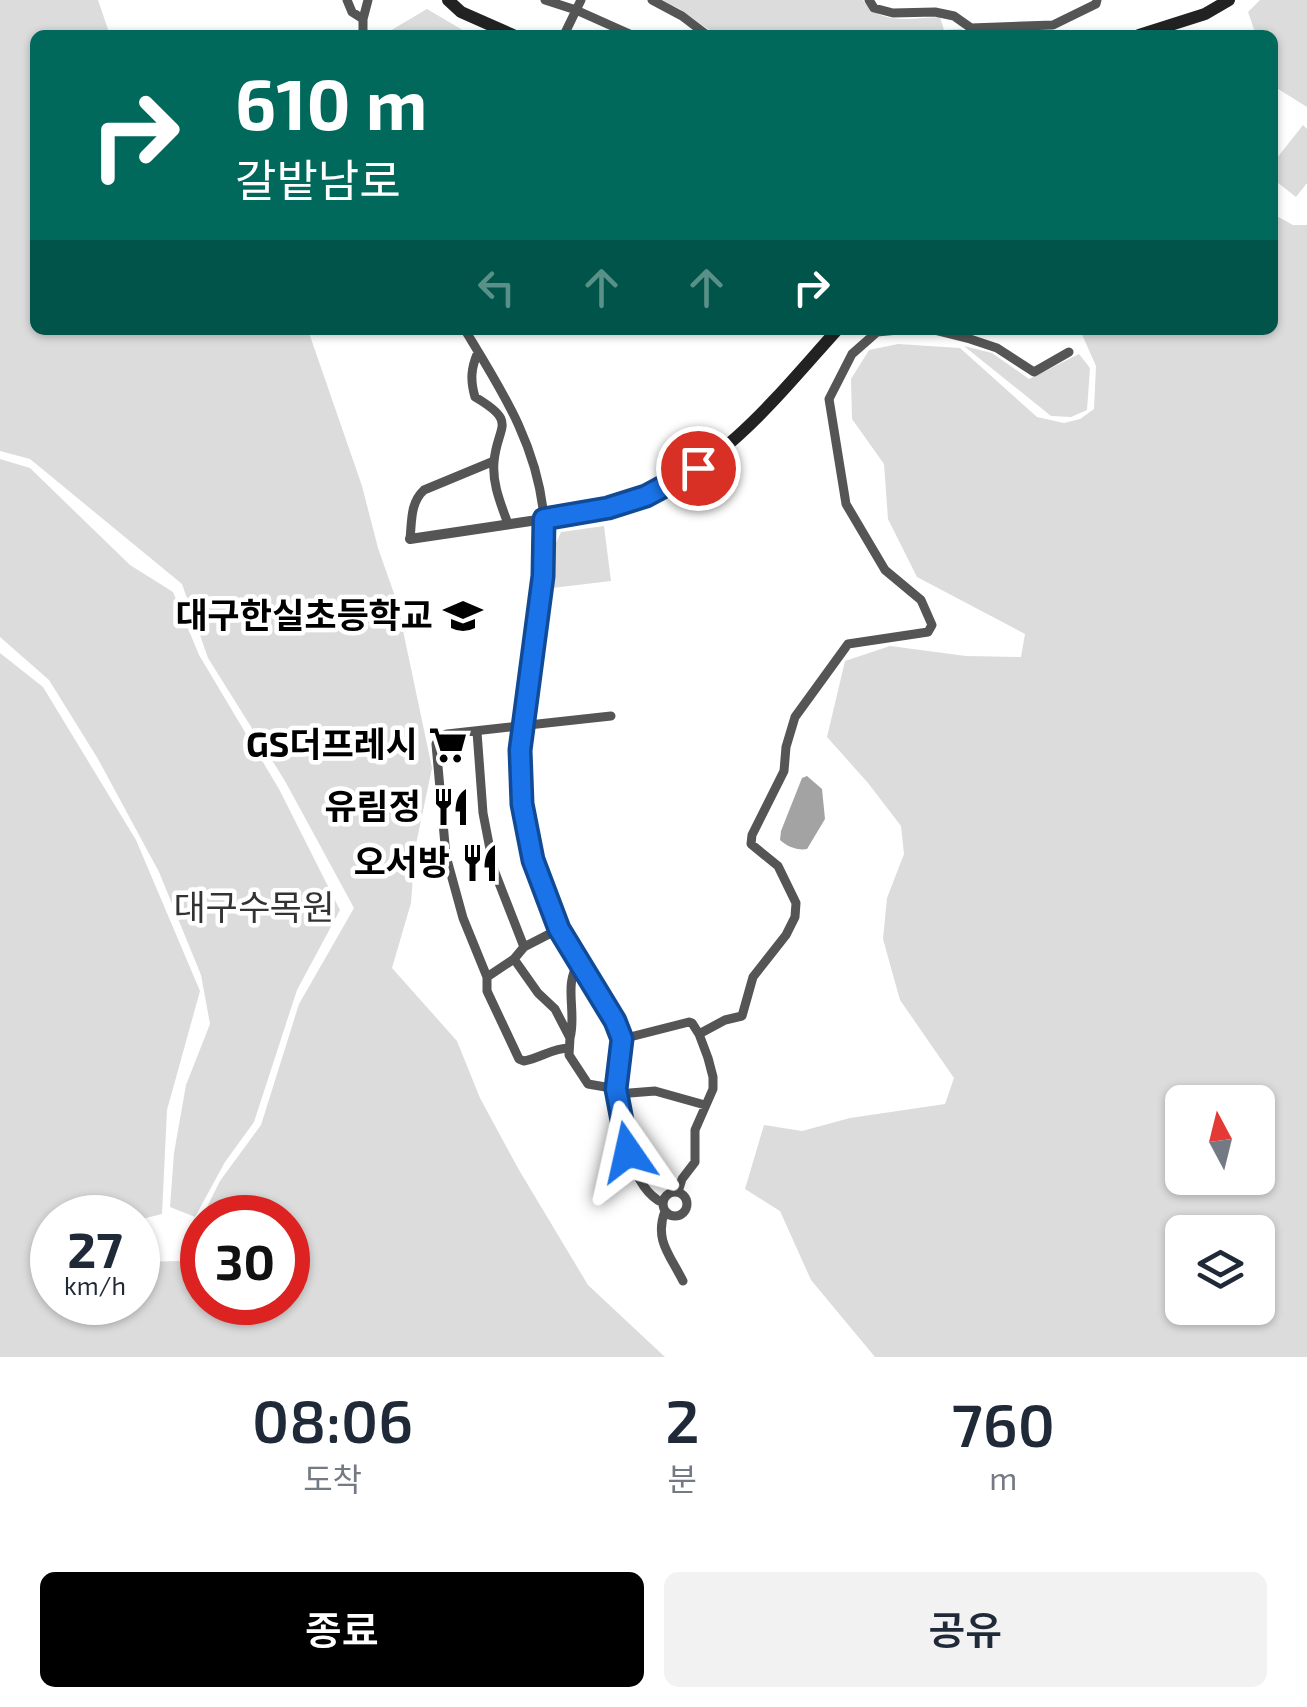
<!DOCTYPE html>
<html lang="ko">
<head>
<meta charset="utf-8">
<style>
	body { margin:0; font-family:"Exo 2","Noto Sans KR",sans-serif; background:#f2f2f3; color:#1f2937; height:100vh; display:flex; flex-direction:column; font-size:38px; white-space:nowrap }
	* { box-sizing:border-box; margin:0 }
	p { font-size:32px; color:#747a83 }
	.icon { flex:none; width:55px; height:55px; fill:none; stroke:currentColor; stroke-width:2; stroke-linecap:round; stroke-linejoin:round }
	.map { position:relative; height:1357px; overflow:hidden }
	.panel { display:flex; flex-direction:column; background:#fff; flex:1 }
	.panel>* { flex:none }
	.banner { position:absolute; left:30px; top:30px; width:1248px; height:305px; border-radius:15px; box-shadow:0 2px 8px #0004; background:#00695c; color:#fff; overflow:hidden }
	.needle { width:65px; rotate:353deg }
	.buttons { position:absolute; left:1165px; top:1085px; display:grid; gap:20px }
	.buttons a { display:grid; place-items:center; width:110px; height:110px; border-radius:15px; background:#fff; box-shadow:0 2px 8px #0004; font-size:50px }
	.speed { position:absolute; left:30px; top:1195px; display:flex; gap:20px; font-size:50px; font-weight:700; text-align:center }
	.speed>* { display:grid; place-content:center; width:130px; height:130px; border-radius:50%; background:#fff; box-shadow:0 2px 8px #0004; line-height:1 }
	.speed small { font-size:25px; font-weight:400 }
	.speed .limit { border:15px solid #d22; background:#fff; color:#111 }
	.pin { position:absolute; display:grid; place-items:center; width:85px; height:85px; color:#fff; margin:-42px; border:5px solid #fff; border-radius:50%; box-shadow:0 2px 10px #0007 }
	.me { position:absolute; width:110px; margin:-55px; rotate:349deg; stroke-linejoin:round; filter:drop-shadow(0 0 8px #0008) }
	.turn { display:flex; align-items:center; gap:35px; height:210px; padding:0 40px; font-size:45px }
	.turn .icon { width:130px; height:130px; stroke-width:2.5 }
	.turn b { display:block; font-size:70px; line-height:85px }
	.lanes { display:flex; align-items:center; height:95px; padding:0 40px; background:#0003; justify-content:center; gap:50px; direction:ltr }
	.lanes .off { opacity:.35 }
	.eta { display:flex; justify-content:space-evenly; align-items:center; height:170px; text-align:center }
	.eta b { font-size:60px; font-weight:600; line-height:70px }
	.action { display:flex; gap:20px; margin-top:auto; padding:20px 40px }
	.action a { flex:1; height:115px; border-radius:15px; background:#000; color:#fff; font-size:40px; font-weight:600; line-height:115px; text-align:center }
	.action a+a { background:#f2f2f3; color:#1f2937 }
	.map>svg:first-child { display:block }
	.green { fill:#dcdcdc; fill-rule:evenodd }
	.water { fill:#a3a3a3 }
	.lines { fill:none; stroke-linecap:round; stroke-linejoin:round }
	.minor { stroke:#555; stroke-width:9 }
	.tertiary { stroke:#555; stroke-width:10 }
	.secondary { stroke:#222; stroke-width:12 }
	.route-casing { stroke:#114b97; stroke-width:25 }
	.route { stroke:#1a73e8; stroke-width:18 }
	.labels { text-anchor:middle; stroke-width:9; stroke-linejoin:round; paint-order:stroke }
	.poi-label { font-size:35px; font-weight:bold; fill:#000; stroke:#fff; text-anchor:end }
	.park-label { font-size:35px; fill:#333; stroke:#fff }
</style>
</head>
<body>
<div class="map">
<svg width="1307" height="1357" viewBox="0 0 1307 1357">
	<rect width="100%" height="100%" fill="#fff"/>
	<!-- green -->
	<path class="green" d="M0 0H98L110 35H35V330H308L362 486 378 548 397 602 432 768 415 849 411 903 392 968 457 1041 480 1098 519 1170 588 1285 665 1357H0V653L43 687 136 840 200 991 167 1110 162 1214 138 1220V1218H52V1302H138V1262L180 1261 220 1181 261 1125 299 1004 354 908 285 781 208 658 182 584 30 459 0 451ZM202 1218H288V1302H202Z
		M661 0H863C879 26 913 18 940 17L944 30 961 29 968 35H716L680 9Z
		M1260 0H1307V107L1275 87 1272 81V35H1256L1248 12Z
		M427 9 471 35H383Z
		M1303 125 1307 129V183L1296 197 1273 179V163Z
		M1273 214 1293 225H1307V1357H875L811 1280 780 1211 745 1189 764 1125 802 1131 850 1118 945 1104 954 1078 900 1000 883 939 887 898 904 854 901 826 868 783 827 737 845 661 890 646 966 656 1021 657 1025 634 917 577 888 519 884 464 852 419 851 379 869 350 898 344 960 348 1037 417 1064 423 1080 419 1094 409 1096 366 1080 330H1272ZM1182 1102H1258V1178H1182ZM1182 1232H1258V1308H1182Z
		M964 346 992 353 1029 379 1079 354 1090 368 1087 410 1071 417 1051 416Z
		M0 459 30 468 130 565 173 592 199 655 279 789 340 910 297 990 254 1122 225 1162 195 1217 170 1207 174 1153 186 1085 210 1024 201 975 159 872 98 759 49 680 0 637Z
		M604 526 611 581 552 588 556 543 561 532Z"/>
	<!-- water -->
	<path class="water" d="M807 776 822 789 825 819 807 849C798 851 786 846 780 840L781 831 802 778Z"/>
	<g class="lines">
		<!-- minor -->
		<path class="minor" d="M347 0 352 12 363 19
			M545 0 576 10 632 35
			M652 0 682 16 707 35
			M869 0 874 8 893 13 935 12 954 16 971 28 1053 25 1096 4 1097 0
			M363 35V19L368 0
			M564 35 581 0
			M465 330C502 391 537 444 544 517 547 547 542 579 538 609 529 673 515 740 522 806 528 855 545 907 570 949 586 977 611 1004 620 1034 625 1051 617 1070 617 1087 616 1119 631 1189 663 1203
			M875 330 877 332 898 330
			M934 330 970 339 997 348 1034 372 1069 352
			M478 352C471 368 470 380 475 397 519 423 497 425 494 462 492 484 501 504 508 524
			M410 539C412 521 410 503 424 490L494 461
			M477 732 483 813 494 870 524 947
			M559 929 524 947 514 959 487 977 463 918 446 856 436 744 440 737 447 734 611 716
			M514 959 538 993 555 1009 570 1038 569 1055 588 1084 617 1089
			M487 976V991L519 1059 524 1061C540 1058 553 1048 569 1048
			M699 1034 725 1020 742 1016 753 977 786 935 795 917 796 903 778 866 751 844 752 835 784 771 786 747 795 717 848 644 928 632 932 625 921 600 885 570 846 504 829 399 852 354 877 332
			M570 1038C577 1014 563 983 579 963
			M622 1039 689 1022 692 1023 699 1034 708 1058 713 1077V1089L695 1130V1162L682 1179 678 1192
			M617 1094 655 1091 705 1105
			M663 1204a12 12 0 1 1 24 0a12 12 0 1 1-24 0Z
			M665 1211C654 1240 670 1255 683 1281"/>
		<!-- tertiary -->
		<path class="tertiary" d="M410 539 544 519"/>
		<!-- secondary -->
		<path class="secondary" d="M448 0 461 12 513 35
			M1139 35 1205 14 1229 0
			M544 519C578 513 612 509 643 497 725 465 780 393 837 330"/>
	</g>
	<g class="lines">
		<!-- route casing -->
		<g class="route-casing">
			<path id="route" d="M628 1152 616 1089 622 1039 615 1021 559 929 533 860 522 804 520 750 543 576 544 519 608 508 646 496 698 468"/>
		</g>
		<!-- route -->
		<use href="#route" class="route"/>
	</g>
	<!-- icons -->
	<defs>
		<g id="school-bare" transform="scale(3)"><path d="M0-5L7-2L0 1L-7-2ZM-4 1L0 2.5L4 1V4Q0 6-4 4Z" fill="#000" stroke="#fff" stroke-width="2.5" paint-order="stroke"/></g>
		<g id="supermarket-bare" transform="scale(3)"><path d="M-6-5.5h2.5l.6 2H6L4.5 2H-2.5L-4.4-4H-6ZM-1.5 3.2a1.3 1.3 0 1 0 .1 0ZM3 3.2a1.3 1.3 0 1 0 .1 0Z" fill="#000" stroke="#fff" stroke-width="2.5" paint-order="stroke"/></g>
		<g id="restaurant-bare" transform="scale(3)"><path d="M-5-6h1v4h1v-4h1v4h1v-4h1v5L-1.5 .5V6h-2V.5L-5-1ZM5-6V6H3V1.5H1.5Q1.5-4 5-6Z" fill="#000" stroke="#fff" stroke-width="2.5" paint-order="stroke"/></g>
	</defs>
	<g fill-rule="evenodd">
		<use href="#school-bare" x="463" y="616"/>
		<use href="#supermarket-bare" x="448" y="745"/>
		<use href="#restaurant-bare" x="451" y="807"/>
		<use href="#restaurant-bare" x="480" y="863"/>
	</g>
	<g class="labels">
		<!-- poi labels -->
		<g class="poi-label">
			<text x="433" y="628">대구한실초등학교</text>
			<text x="418" y="757">GS더프레시</text>
			<text x="421" y="819">유림정</text>
			<text x="450" y="875">오서방</text>
		</g>
		<!-- park labels -->
		<g class="park-label">
			<text x="254" y="920">대구수목원</text>
		</g>
	</g>
</svg>
<div class="buttons">
<a><svg class="needle" viewBox="-14 -14 28 28"><path d="M0-13l5 13h-10z" fill="#e53935"/><path d="M0 13l5-13h-10z" fill="#747a83"/></svg></a>
<a><svg class="icon" aria-label="layers" viewBox="0 0 24 24"><path d="M12 4l9 5-9 5-9-5zM3 14l9 5 9-5"/></svg></a>
</div>
<div class="speed"><div>27<small>km/h</small></div><div class="limit">30</div></div>
<div class="pin" style="left:698px;top:468px;background:#d93025"><svg class="icon" aria-label="arrive" viewBox="0 0 24 24"><path d="M6 21V4h12l-3 4 3 4H6"/></svg></div>
<svg class="me" style="left:628px;top:1152px" viewBox="-20 -20 40 40"><path d="M0-17L14 15 0 8-14 15z" fill="#1a73e8" stroke="#fff" stroke-width="4"/></svg>
<div class="banner">
<div class="turn"><svg class="icon" aria-label="right" viewBox="0 0 24 24"><path d="M7 20v-9h11M14 6l5 5-5 5"/></svg><div><b>610 m</b>갈밭남로</div></div>
<div class="lanes"><svg class="icon off" aria-label="left" viewBox="0 0 24 24"><path d="M17 20v-9H6M10 6l-5 5 5 5"/></svg><svg class="icon off" aria-label="ahead" viewBox="0 0 24 24"><path d="M12 20V5M6 11l6-6 6 6"/></svg><svg class="icon off" aria-label="ahead" viewBox="0 0 24 24"><path d="M12 20V5M6 11l6-6 6 6"/></svg><svg class="icon" aria-label="right" viewBox="0 0 24 24"><path d="M7 20v-9h11M14 6l5 5-5 5"/></svg></div>
</div>
</div>
<section class="panel">
<div class="eta">
<div><b>08:06</b><p>도착</p></div>
<div><b>2</b><p>분</p></div>
<div><b>760</b><p>m</p></div>
</div>
<div class="action"><a>종료</a><a>공유</a></div>
</section>
</body>
</html>
